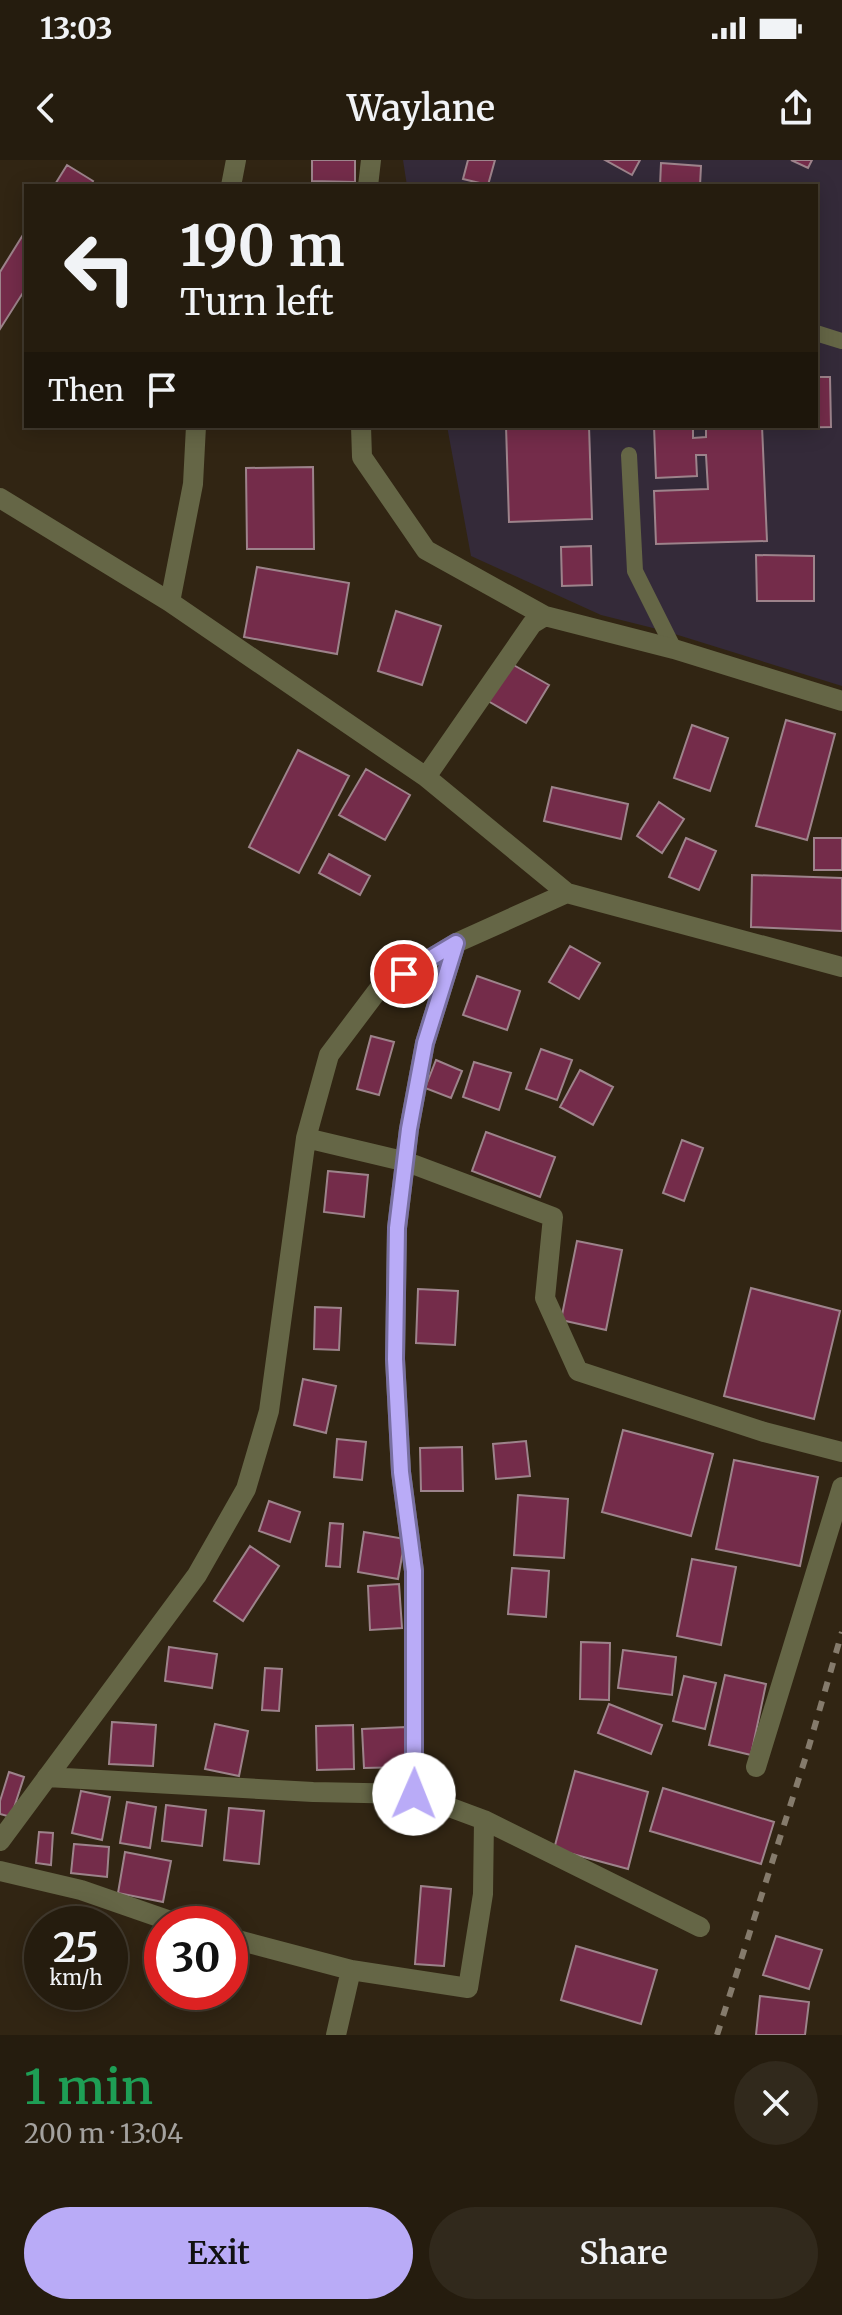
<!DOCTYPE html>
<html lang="en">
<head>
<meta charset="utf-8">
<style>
	body { margin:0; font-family:Merriweather,serif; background:#31291c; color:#f1f3f6; height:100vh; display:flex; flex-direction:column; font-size:30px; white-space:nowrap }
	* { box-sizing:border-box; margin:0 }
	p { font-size:26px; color:#a3a19e }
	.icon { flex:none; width:44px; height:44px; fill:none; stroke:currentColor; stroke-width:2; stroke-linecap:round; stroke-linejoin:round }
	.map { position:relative; height:1875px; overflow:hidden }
	.drawer { display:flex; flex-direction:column; background:#251c0e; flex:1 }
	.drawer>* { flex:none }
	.top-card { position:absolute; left:24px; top:24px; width:794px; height:244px; border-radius:0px; box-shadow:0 4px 20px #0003,0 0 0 2px #423a2e; background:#251c0e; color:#f1f3f6; overflow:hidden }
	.speed { position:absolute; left:24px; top:1746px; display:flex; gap:16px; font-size:40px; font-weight:700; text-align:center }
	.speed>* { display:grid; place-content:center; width:104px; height:104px; border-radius:50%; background:#251c0e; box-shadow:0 4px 20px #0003,0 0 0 2px #423a2e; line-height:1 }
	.speed small { font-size:20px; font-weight:400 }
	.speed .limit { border:12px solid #d22; background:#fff; color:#111 }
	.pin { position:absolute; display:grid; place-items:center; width:68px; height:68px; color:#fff; margin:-34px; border:4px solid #fff; border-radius:50%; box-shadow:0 2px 8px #0007 }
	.me { position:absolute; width:88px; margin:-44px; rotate:1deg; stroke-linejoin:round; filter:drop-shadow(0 0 6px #0008) }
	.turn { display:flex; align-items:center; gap:28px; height:168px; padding:0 24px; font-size:36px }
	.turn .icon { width:104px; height:104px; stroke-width:2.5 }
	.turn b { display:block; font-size:56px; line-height:68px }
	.then { display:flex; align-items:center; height:76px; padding:0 24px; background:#0003; gap:16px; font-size:30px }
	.round { display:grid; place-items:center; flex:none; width:84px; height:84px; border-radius:42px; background:#31291c }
	.summary { display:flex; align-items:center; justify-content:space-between; height:136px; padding:0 24px }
	h1 { font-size:48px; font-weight:600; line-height:60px; color:#1e9e55 }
	.button { display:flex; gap:16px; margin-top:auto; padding:16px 24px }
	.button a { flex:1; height:92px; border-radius:48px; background:#b9abf7; color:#111; font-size:32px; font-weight:600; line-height:92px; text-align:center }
	.button a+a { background:#31291c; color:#f1f3f6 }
	.status { display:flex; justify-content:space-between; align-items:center; height:56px; padding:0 40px; background:#251c0e; direction:ltr }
	.status svg { height:22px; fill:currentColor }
	header { display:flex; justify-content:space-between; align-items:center; height:104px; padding:0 24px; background:#251c0e; font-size:36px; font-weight:600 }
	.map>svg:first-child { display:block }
	.medical { fill:#342a39 }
	.building { fill:#742c4a; stroke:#9d838b; stroke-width:2 }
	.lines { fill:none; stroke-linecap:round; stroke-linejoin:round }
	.lane { stroke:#656646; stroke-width:16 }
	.street { stroke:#656646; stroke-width:20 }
	.rail { stroke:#857b6c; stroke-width:6; stroke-dasharray:10 10; stroke-linecap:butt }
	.route-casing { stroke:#786fa1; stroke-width:20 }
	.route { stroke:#b9abf7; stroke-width:14 }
</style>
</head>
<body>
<div class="status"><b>13:03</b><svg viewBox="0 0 49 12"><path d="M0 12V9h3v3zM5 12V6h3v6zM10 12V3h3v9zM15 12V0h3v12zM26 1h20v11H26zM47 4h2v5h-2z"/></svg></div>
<header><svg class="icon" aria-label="back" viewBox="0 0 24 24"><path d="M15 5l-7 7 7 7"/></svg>Waylane<svg class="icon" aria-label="share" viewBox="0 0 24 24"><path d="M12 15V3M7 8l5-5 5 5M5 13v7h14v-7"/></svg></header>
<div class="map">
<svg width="842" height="1875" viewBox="0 0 842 1875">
	<rect width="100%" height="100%" fill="#312513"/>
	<!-- medical -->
	<path class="medical" d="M403 0H842V526L665 471 601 455 471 396 447 266H816V26H407Z"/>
	<!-- building -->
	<path class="building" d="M312 0H355V22L312 21Z
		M468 0H495L488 25 463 19Z
		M605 0H640L632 15Z
		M791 0H812L808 8Z
		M661 3 701 6 700 26H660Z
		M67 5 93 21 90 26H54Z
		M26 70V128L0 169V112Z
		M816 217H830L831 267 775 268 816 266Z
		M506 266H589L592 359 509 362Z
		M654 266H693V278L706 277V266H762L767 381 656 384 654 331 708 329 706 295H696L697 316 656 318Z
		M313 307 314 389H247L246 308Z
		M591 386 592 425 562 426 561 387Z
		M756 395 814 396V441H757Z
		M257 407 349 423 337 494 244 477Z
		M396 451 441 466 422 525 378 511Z
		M510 503 549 525 526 563 488 541Z
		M786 560 835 574 807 680 756 666Z
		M692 565 728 578 710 631 674 618Z
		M298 590 349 616 299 713 249 687Z
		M366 609 410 635 385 680 339 655Z
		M552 627 628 644 621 679 544 661Z
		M659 642 684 659 662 693 637 676Z
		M686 678 716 691 699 730 669 717Z
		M814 678H842V710H814Z
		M329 694 370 716 360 735 319 713Z
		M752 715 842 718V771L751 767Z
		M570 786 600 803 579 839 549 822Z
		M477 816 520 831 507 870 463 855Z
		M371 876 394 882 379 935 357 929Z
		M541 889 572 900 557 940 526 929Z
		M436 900 462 911 451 938 425 928Z
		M474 902 511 913 499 950 463 937Z
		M580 910 613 927 593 965 560 947Z
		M486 972 555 997 540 1037 472 1011Z
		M682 980 703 988 684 1041 663 1033Z
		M328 1011 368 1015 364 1057 324 1052Z
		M577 1081 622 1090 606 1170 561 1160Z
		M751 1128 840 1151 814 1259 724 1236Z
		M418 1129 458 1131 455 1185 416 1183Z
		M315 1147 341 1148 339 1190 314 1189Z
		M303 1219 336 1226 326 1273 294 1265Z
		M623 1270 713 1294 691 1376 602 1352Z
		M337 1279 366 1282 362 1320 334 1317Z
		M526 1281 530 1316 496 1319 493 1284Z
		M462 1287 463 1331H421L420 1288Z
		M734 1300 818 1317 800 1406 716 1389Z
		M518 1335 568 1339 564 1398 514 1395Z
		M269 1341 300 1352 290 1382 259 1371Z
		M330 1363 343 1364 340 1407 326 1406Z
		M364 1372 405 1379 398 1419 358 1412Z
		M250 1386 279 1406 243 1461 214 1441Z
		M692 1399 736 1407 721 1485 677 1476Z
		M512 1408 549 1411 546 1457 508 1454Z
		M399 1424 402 1468 370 1470 368 1426Z
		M581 1482 610 1483 609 1540 580 1539Z
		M169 1487 217 1494 212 1528 165 1521Z
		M623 1490 676 1497 672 1535 618 1528Z
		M265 1508 282 1509 279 1551 262 1550Z
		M725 1515 766 1524 751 1595 709 1585Z
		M684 1516 716 1523 705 1569 673 1561Z
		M609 1544 662 1565 651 1594 598 1573Z
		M112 1562 156 1565 153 1606 109 1604Z
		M215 1564 248 1571 239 1616 205 1609Z
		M353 1565 354 1609 317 1610 316 1566Z
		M406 1567 407 1607 364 1608 362 1569Z
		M575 1611 648 1632 628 1709 554 1689Z
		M9 1612 24 1617 11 1657 0 1654V1641Z
		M663 1628 774 1662 761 1704 650 1671Z
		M81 1631 110 1637 102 1680 72 1673Z
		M127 1642 156 1647 150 1688 120 1683Z
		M166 1645 206 1650 202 1686 162 1681Z
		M229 1648 264 1651 259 1704 224 1700Z
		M39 1672 53 1673 51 1705 36 1703Z
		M74 1684 109 1687 107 1717 71 1713Z
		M125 1692 171 1701 163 1742 118 1733Z
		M421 1726 451 1729 444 1806 415 1804Z
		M776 1776 822 1790 809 1829 763 1815Z
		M576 1786 657 1810 641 1864 561 1840Z
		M760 1836 809 1842 805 1875H756Z"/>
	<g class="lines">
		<!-- lane -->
		<path class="lane" d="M816 173 842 181
			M629 295 635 411 674 489"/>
		<!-- street -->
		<path class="street" d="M231 26 236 0
			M368 26 371 0
			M361 266 362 297 426 390 545 456
			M0 338 170 442 426 617 567 733
			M170 442 193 324 196 266
			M426 617 532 464 545 456 674 489 842 541
			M306 978 407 1002 553 1057 545 1138 578 1211 764 1272 842 1292
			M756 1607 842 1327
			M47 1617 313 1632 414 1634 484 1660 700 1767
			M414 1634V1411L401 1312 395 1199 397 1068 409 969 425 883 456 783
			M0 1681 197 1415 246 1329 269 1251 306 978 329 895 378 830 456 783 567 733 842 807
			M0 1711 81 1730 179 1764
			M230 1778 351 1810 468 1828 483 1734 484 1660
			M336 1875 351 1810"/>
		<!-- rail -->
		<path class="rail" d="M717 1875 807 1593 842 1472"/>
	</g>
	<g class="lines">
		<!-- route casing -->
		<g class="route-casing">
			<path id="route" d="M404 814 456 783 425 883 409 969 397 1068 395 1199 401 1312 414 1411V1634"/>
		</g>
		<!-- route -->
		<use href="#route" class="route"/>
	</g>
</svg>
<div class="speed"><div>25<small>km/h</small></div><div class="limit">30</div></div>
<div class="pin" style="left:404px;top:814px;background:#d93025"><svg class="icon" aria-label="arrive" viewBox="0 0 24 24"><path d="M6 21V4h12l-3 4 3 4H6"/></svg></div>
<svg class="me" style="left:414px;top:1634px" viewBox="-20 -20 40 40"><circle r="19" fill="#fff"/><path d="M0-13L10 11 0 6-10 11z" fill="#b9abf7"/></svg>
<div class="top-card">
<div class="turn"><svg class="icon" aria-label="left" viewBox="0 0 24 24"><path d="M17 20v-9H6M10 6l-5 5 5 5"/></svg><div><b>190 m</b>Turn left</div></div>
<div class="then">Then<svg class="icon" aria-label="arrive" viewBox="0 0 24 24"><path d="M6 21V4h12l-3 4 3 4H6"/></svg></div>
</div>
</div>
<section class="drawer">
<div class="summary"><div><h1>1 min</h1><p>200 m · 13:04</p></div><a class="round"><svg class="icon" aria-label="close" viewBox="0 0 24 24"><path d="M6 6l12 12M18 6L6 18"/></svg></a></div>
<div class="button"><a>Exit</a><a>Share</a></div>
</section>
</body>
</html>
